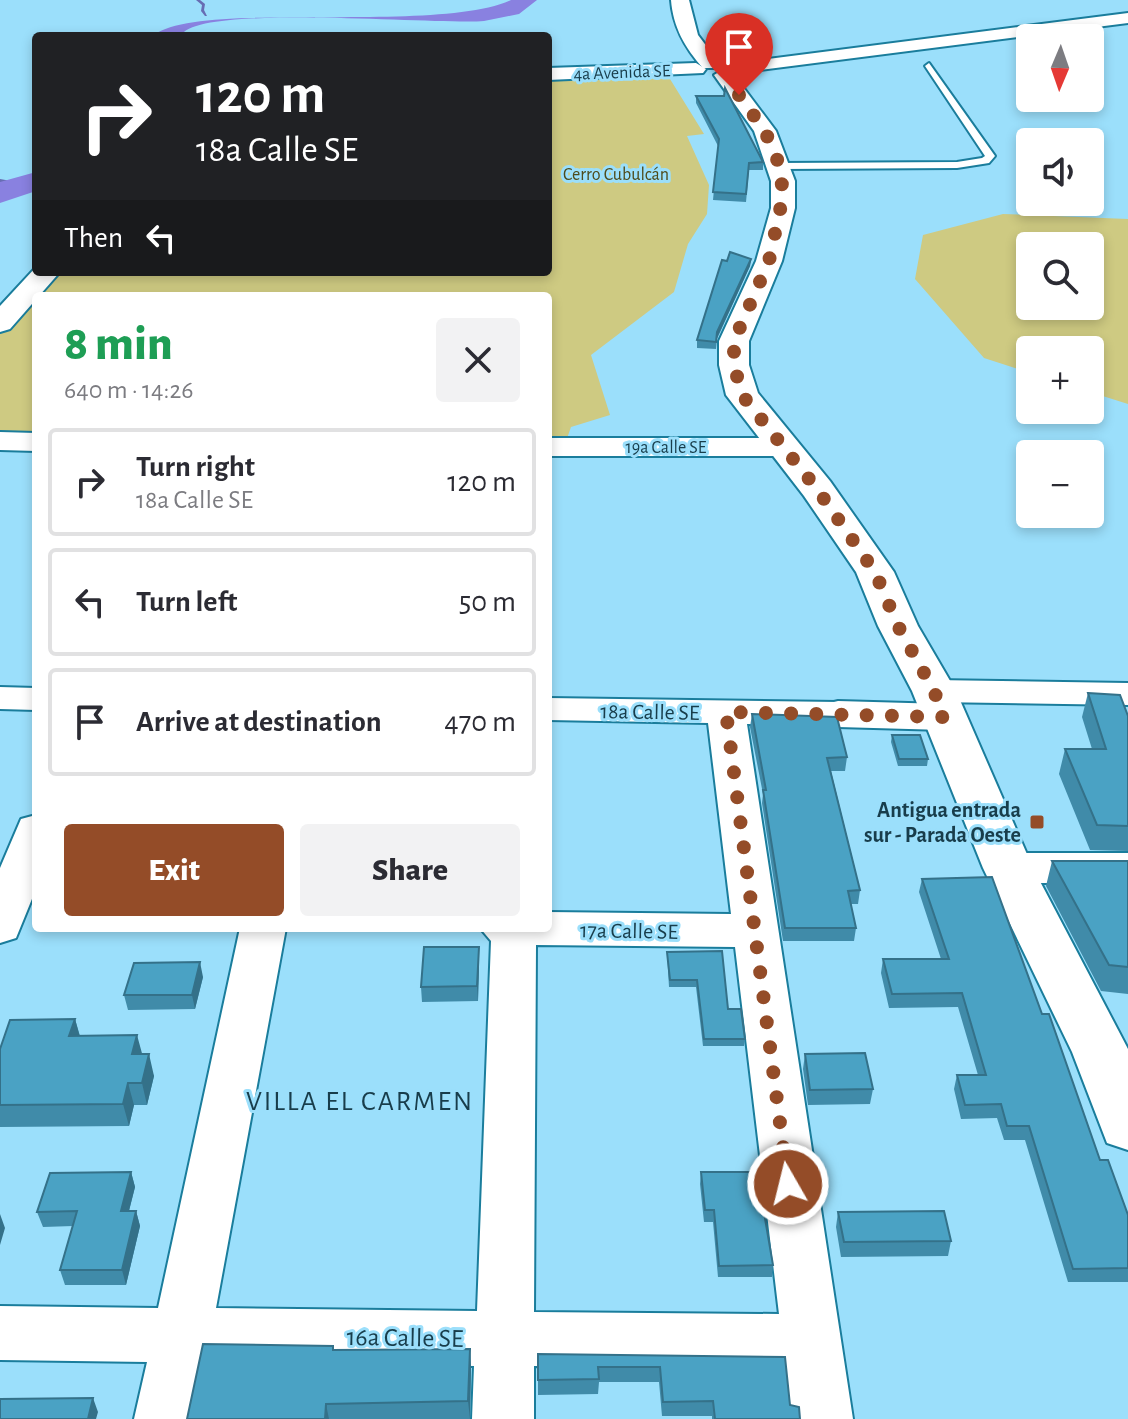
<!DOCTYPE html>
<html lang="en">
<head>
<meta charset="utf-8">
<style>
	body { margin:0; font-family:"Alegreya Sans",sans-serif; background:#f2f2f3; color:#2b2b33; height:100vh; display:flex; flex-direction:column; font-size:30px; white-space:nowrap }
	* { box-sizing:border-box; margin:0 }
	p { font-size:26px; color:#7c7c81 }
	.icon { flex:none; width:44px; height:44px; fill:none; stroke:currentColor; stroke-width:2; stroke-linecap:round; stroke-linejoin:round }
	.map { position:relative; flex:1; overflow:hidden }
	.panel { position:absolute; left:32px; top:292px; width:520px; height:640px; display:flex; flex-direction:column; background:#fff; border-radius:8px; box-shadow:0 4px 12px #0003 }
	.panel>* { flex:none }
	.guide { position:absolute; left:32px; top:32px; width:520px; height:244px; border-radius:8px; box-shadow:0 4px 12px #0003; background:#202124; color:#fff; overflow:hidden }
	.needle { width:52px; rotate:182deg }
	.controls { position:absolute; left:1016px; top:24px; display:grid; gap:16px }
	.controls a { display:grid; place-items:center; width:88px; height:88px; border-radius:8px; background:#fff; box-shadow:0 4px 12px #0003; font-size:40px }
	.pin { position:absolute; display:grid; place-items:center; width:68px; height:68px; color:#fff; margin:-82px -34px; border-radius:50% 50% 50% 0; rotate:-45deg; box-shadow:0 0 8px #0007 }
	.pin .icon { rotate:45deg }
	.me { position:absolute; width:88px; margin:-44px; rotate:352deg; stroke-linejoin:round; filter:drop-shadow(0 0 6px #0008) }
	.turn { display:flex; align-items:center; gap:28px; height:168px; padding:0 32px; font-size:36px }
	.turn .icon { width:104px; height:104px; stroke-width:2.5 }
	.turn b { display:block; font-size:56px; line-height:68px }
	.then { display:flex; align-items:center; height:76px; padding:0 32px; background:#0003; gap:16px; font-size:30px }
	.round { display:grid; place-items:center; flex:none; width:84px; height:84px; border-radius:8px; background:#f2f2f3 }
	.headline { display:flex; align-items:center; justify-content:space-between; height:136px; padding:0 32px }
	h1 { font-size:48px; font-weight:800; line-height:60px; color:#1e9e55 }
	.button { display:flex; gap:16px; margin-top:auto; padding:16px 32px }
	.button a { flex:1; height:92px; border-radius:8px; background:#944c28; color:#fff; font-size:32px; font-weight:800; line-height:92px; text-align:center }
	.button a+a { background:#f2f2f3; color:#2b2b33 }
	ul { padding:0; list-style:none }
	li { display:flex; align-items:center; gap:24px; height:108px; margin:0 16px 12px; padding:0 16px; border:4px solid #e1e1e2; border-radius:8px }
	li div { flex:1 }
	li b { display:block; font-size:30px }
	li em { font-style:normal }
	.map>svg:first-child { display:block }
	.green { fill:#ceca82; fill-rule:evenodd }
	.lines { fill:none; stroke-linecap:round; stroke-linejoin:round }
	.stream { fill:#676db3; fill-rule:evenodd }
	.river { fill:#8981e0; fill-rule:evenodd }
	.service-casing { stroke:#1a7d9c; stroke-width:4 }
	.minor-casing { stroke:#1a7d9c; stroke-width:4 }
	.tertiary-casing { stroke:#1a7d9c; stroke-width:4 }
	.secondary-casing { stroke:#1a7d9c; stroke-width:4 }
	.service { fill:#fff; fill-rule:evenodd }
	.minor { fill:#fff; fill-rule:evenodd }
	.tertiary { fill:#fff; fill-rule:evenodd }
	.secondary { fill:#fff; fill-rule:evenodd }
	.wall { fill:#408ba9 }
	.shaded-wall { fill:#347189 }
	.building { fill:#4aa2c4; stroke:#347189; stroke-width:2 }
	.route { stroke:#944c28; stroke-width:14; stroke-dasharray:0 25.2 }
	.poi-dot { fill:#944c28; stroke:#9bdffb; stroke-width:3 }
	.labels { text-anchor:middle; stroke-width:6; stroke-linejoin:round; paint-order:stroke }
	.far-street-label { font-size:18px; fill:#183d4b; stroke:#9bdffb }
	.far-park-label { font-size:18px; fill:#4e4b1b; stroke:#9bdffb }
	.street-label { font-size:22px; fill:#183d4b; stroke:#9bdffb }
	.poi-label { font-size:22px; font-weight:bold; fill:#183d4b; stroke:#9bdffb; text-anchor:end }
	.near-street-label { font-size:26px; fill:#183d4b; stroke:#9bdffb }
	.near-neighbourhood-label { font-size:28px; letter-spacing:2px; fill:#183d4b; stroke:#9bdffb }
</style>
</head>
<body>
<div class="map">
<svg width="1128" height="1419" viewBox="0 0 1128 1419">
	<rect width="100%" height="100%" fill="#9bdffb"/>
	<!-- green -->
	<path class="green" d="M637 76 670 79 704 134 687 136 709 185 707 214 688 244 674 292 591 355 610 415 571 427 565 444H548V296H36V438H0V327L48 272H548V77Z
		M1003 214 1128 219V404L1090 392V350H1030V373L984 358 915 279 923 235ZM1090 246V306H1030V246Z"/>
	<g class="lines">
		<!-- stream -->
		<path class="stream" d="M196 0H200L205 4 204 10 207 16H205L201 11 202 5Z
			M0 179 22 183 25 185 22 187 0 183Z"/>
		<!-- river -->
		<path class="river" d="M511 0H537L519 14 484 21C439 25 195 3 181 36L154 35C201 0 437 34 511 0Z
			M36 172V191L0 203V182Z"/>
		<!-- service casing -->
		<g class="service-casing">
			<path id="service" d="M929 63 995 156 989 163 957 168 780 169 775 166 780 163 957 162 982 158 985 156 925 66Z"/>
		</g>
		<!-- minor casing -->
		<g class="minor-casing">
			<path id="minor" d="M1128 13V23L737 73 729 68 737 63Z
				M0 432 36 433V451L0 450Z
				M548 438H784L794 441 799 447 794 453 784 456H548Z
				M934 680 1128 683V705L934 702 921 699 915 691 921 683Z
				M0 687 36 688V710L0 709Z
				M548 698 838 702 851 706 857 714 851 722 838 726 747 724 853 1419H791L785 1369 534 1366V1419H472L474 1366 206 1362 196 1419H134L147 1362 0 1360V1306L158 1308 240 928H286L216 1308 477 1311 491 941 480 928H548V912L731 914 708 723 548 720ZM536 945 735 947 779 1314 534 1312Z
				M36 815V889L16 938 0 943V868L21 819Z
				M1008 853H1128V883H1008L993 878 986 868 993 858Z"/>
		</g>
		<!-- tertiary casing -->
		<g class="tertiary-casing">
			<path id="tertiary" d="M696 63 706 69 703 73 548 80V68Z
				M36 267V272H60L10 329 0 332V306Z
				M838 701 944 704 960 708 966 717 960 726 944 730 838 727 822 723 816 714 822 705Z"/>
		</g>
		<!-- secondary casing -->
		<g class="secondary-casing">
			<path id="secondary" d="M671 0H689L698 35 720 64 717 68H703C685 48 673 27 671 0Z
				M724 69 731 71 776 131 795 181V208L782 261 749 341V365L758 393 830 481 894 572 918 626 956 691 1033 868 1128 1049V1150L1107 1143 1072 1052 983 868 912 691 878 626 856 572 804 496 726 395 719 365V341L756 261 771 208V181L754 131 714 75Z"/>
		</g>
		<!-- service -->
		<use href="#service" class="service"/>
		<!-- minor -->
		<use href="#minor" class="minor"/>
		<!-- tertiary -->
		<use href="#tertiary" class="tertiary"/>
		<!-- secondary -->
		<use href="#secondary" class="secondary"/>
	</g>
	<!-- wall -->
	<path class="wall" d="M696 96 763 162V170H749L746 202 713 200 718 146 696 103Z
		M751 259 750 266 717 339 716 349 697 348V340Z
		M1088 693 1128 716V851L1090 850 1059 774 1065 749H1092L1082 717Z
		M752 714 847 757 845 771H831L860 890 858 904H851L856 928 854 941H783L762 803 763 794 750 727Z
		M892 735 928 759 927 766H898L891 742Z
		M1052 861H1128V994L1101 991 1046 886Z
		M922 879 1042 1014 1100 1160 1128 1215V1282H1068L1025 1140H1004L997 1118 961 1119 954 1089 957 1075H978L958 1007 889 1008 881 973 883 959H941L919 892Z
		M667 952 728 1009 745 1039 744 1046H703L696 987H669Z
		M479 961 478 1001 422 1002 421 987Z
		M203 977 195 1009 128 1010 124 995Z
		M75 1019 80 1036 142 1054 154 1076 147 1105H134L129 1126 0 1127V1049Z
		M805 1054 873 1089 870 1104 808 1105 803 1069Z
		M131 1172 135 1187 129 1211H136L140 1226 126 1285H65L60 1270 73 1226 43 1227 37 1212Z
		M701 1172 773 1265 772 1277H718L713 1222H704L700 1184Z
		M838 1212 951 1241 948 1256 841 1257 836 1227Z
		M333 1346 334 1350 470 1349 471 1369 470 1419H187Z
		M538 1354 785 1357 790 1405 800 1419H712V1416H662L659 1382H599L598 1394 538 1395Z"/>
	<!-- shaded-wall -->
	<path class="shaded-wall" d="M751 259 750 266 716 340 717 332Z
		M479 947V961L478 1001 477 986Z
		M200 962 203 977 195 1009 192 995Z
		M75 1019 81 1041 69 1036Z
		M137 1035 143 1057 132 1054Z
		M149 1054 154 1076 147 1105 142 1083Z
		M128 1083 134 1105 129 1126 123 1104Z
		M131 1172 135 1187 125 1226 121 1211Z
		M136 1211 140 1226 126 1285 122 1270Z
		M0 1214 5 1228 0 1245Z
		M470 1349 471 1369 470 1419 468 1401Z
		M93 1398 98 1412 96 1419H88Z
		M326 1404 329 1419H325Z"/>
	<!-- building -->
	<path class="building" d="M725 88 763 162 749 163 746 194 713 192 719 139 696 96H724Z
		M730 252 751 259 717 332 716 342 697 340 722 260 727 261Z
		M1088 693 1120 695 1128 716V826L1097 825 1065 749H1106Z
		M752 714 837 717 847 757 827 758 860 890 848 891 856 928H785L763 790H766Z
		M892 735H920L928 759H899Z
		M1052 861H1128V967L1109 965Z
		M992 877 1042 1014H1049L1100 1160H1108L1128 1215V1268L1073 1269 1029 1126H1007L1001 1104 965 1105 957 1075H986L962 993 892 994 883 959H949L922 879Z
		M424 947H479L477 986 421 987Z
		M722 951 728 1009H741L745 1039H704L697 980H670L667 952Z
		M200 962 192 995H124L134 963Z
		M75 1019 69 1036 137 1035 132 1054H149L142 1083H128L123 1104 0 1105V1049L10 1020Z
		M865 1053 873 1089 810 1090 805 1054Z
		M131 1172 121 1211H136L122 1270H60L77 1211 37 1212 50 1173Z
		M701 1172H757L773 1265 719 1266 714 1210H705Z
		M944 1211 951 1241 844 1242 838 1212Z
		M203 1344 333 1346V1350L470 1349 468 1401 326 1404 325 1419H187Z
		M538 1354 785 1357 790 1405 799 1407 800 1419H715L713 1401 663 1402 660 1367H598L599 1379 538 1380Z
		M93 1398 88 1419H0V1399Z"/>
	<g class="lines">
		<!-- route -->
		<path class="route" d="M739 95 765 131 771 146 780 166 783 196 769 261 734 341V365L742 395 817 489 875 572 898 626 934 691 944 717 726 712 788 1184"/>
	</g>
	<!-- markers -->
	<rect class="poi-dot" x="1029" y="814" width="16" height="16" rx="4"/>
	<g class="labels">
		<!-- far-street labels -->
		<g class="far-street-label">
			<text transform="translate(622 72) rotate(-2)" y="6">4a Avenida SE</text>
			<text x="666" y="453">19a Calle SE</text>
		</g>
		<!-- far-park labels -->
		<g class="far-park-label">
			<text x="616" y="180">Cerro Cubulcán</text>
		</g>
		<!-- street labels -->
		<g class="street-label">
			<text transform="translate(650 711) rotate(1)" y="8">18a Calle SE</text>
			<text transform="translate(629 930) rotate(1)" y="8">17a Calle SE</text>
		</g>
		<!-- poi labels -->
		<g class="poi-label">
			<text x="1021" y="817">Antigua entrada<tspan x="1021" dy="25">sur - Parada Oeste</tspan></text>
		</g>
		<!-- near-street labels -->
		<g class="near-street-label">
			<text transform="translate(405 1337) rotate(1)" y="9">16a Calle SE</text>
		</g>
		<!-- near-neighbourhood labels -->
		<g class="near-neighbourhood-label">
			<text x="360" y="1110">VILLA EL CARMEN</text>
		</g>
	</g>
</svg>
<div class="controls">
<a><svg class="needle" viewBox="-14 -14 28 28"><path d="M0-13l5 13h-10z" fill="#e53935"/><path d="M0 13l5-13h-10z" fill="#7c7c81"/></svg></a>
<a><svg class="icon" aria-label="sound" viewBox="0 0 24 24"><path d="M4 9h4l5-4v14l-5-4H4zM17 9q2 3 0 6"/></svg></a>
<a><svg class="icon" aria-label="search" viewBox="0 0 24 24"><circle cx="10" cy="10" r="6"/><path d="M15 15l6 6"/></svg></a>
<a>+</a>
<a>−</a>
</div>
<div class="pin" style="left:739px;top:95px;background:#d93025"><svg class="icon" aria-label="arrive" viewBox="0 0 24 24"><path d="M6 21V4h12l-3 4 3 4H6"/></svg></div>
<svg class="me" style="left:788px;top:1184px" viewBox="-20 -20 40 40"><circle r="17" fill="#944c28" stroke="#fff" stroke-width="3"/><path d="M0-11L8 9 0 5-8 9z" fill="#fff"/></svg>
<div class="guide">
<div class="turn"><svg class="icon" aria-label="right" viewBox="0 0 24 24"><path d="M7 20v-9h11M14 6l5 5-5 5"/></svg><div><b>120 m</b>18a Calle SE</div></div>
<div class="then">Then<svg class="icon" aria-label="left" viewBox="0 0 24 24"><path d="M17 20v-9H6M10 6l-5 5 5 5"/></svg></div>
</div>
<section class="panel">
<div class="headline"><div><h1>8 min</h1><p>640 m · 14:26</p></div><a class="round"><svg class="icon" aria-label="close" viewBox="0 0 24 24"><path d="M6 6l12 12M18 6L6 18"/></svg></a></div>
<ul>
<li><svg class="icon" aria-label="right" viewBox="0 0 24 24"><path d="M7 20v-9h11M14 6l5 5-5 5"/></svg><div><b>Turn right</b><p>18a Calle SE</p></div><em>120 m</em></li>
<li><svg class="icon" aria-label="left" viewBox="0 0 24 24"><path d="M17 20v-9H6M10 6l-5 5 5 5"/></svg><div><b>Turn left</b></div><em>50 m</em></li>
<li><svg class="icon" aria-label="arrive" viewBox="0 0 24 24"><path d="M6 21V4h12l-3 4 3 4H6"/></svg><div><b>Arrive at destination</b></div><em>470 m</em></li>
</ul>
<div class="button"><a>Exit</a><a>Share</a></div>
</section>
</div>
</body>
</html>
